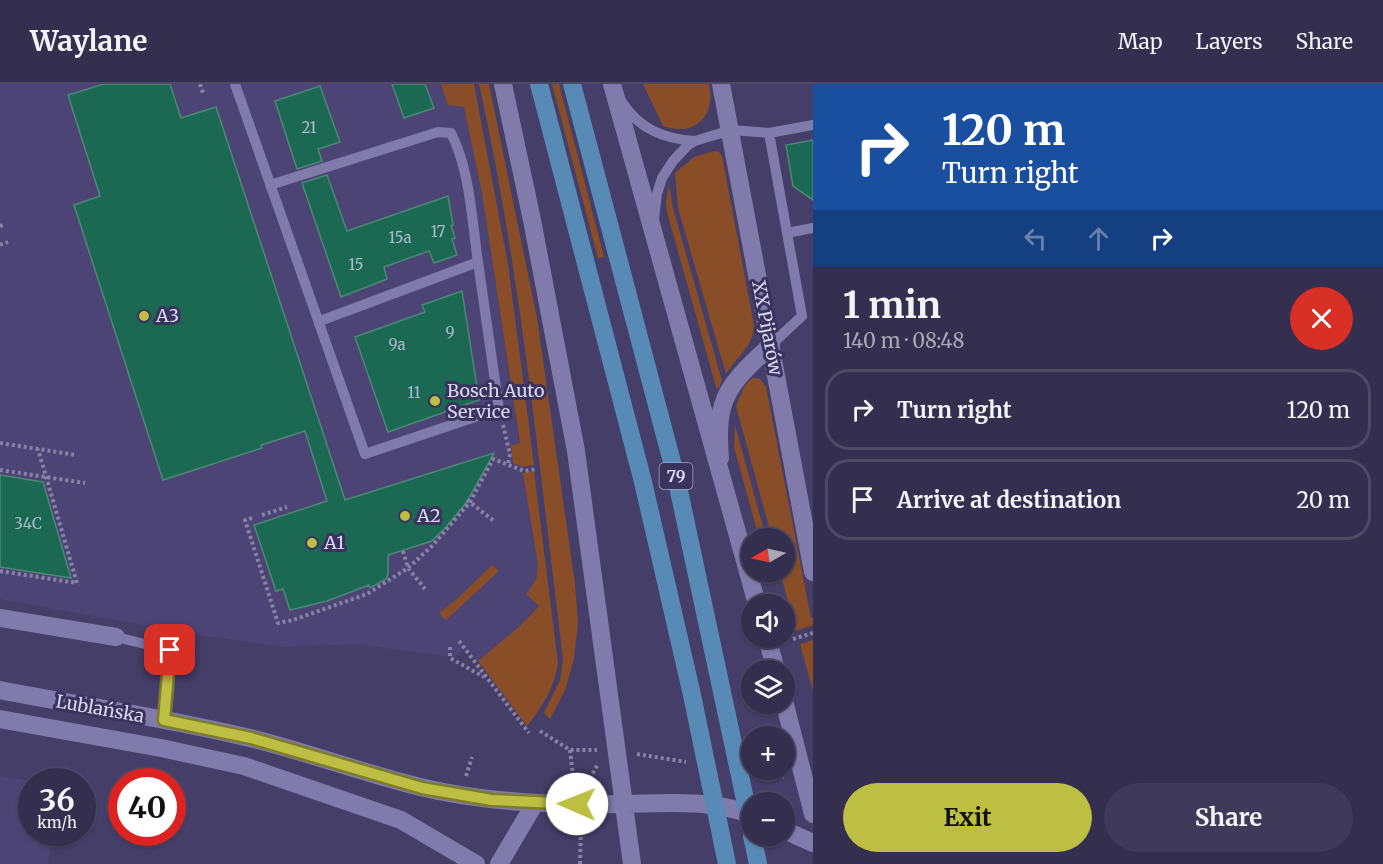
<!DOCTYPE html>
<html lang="en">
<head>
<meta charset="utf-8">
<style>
	body { margin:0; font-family:Merriweather,serif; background:#3f3a59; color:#f1f3f6; height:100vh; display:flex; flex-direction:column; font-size:22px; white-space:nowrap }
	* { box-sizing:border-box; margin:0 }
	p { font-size:20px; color:#a9a8b7 }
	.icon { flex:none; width:33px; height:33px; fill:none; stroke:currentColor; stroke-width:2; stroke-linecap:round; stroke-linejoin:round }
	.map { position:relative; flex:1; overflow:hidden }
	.side { display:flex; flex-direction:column; background:#342e4f; width:570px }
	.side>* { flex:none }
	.banner { background:#1a4fa0; color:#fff; overflow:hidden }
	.needle { width:39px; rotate:261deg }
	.fabs { position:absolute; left:741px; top:444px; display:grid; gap:12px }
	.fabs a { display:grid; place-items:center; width:54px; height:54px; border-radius:50%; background:#342e4f; box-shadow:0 2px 4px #0004,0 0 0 2px #4e4a66; font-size:30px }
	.speed { position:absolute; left:18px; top:684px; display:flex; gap:12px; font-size:30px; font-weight:700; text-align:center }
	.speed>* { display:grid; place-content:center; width:78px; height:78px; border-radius:50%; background:#342e4f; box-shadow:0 2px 4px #0004,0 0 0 2px #4e4a66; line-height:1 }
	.speed small { font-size:15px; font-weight:400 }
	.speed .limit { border:9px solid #d22; background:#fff; color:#111 }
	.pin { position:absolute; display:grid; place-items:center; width:51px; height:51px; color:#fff; margin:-26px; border-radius:12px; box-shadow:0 3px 9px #0006 }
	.me { position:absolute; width:66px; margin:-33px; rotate:271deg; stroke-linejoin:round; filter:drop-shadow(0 0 4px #0008) }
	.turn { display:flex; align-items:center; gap:21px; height:126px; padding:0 30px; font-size:27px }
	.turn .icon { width:78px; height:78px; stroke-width:2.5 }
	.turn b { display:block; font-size:42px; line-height:51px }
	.lanes { display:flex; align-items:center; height:57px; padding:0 30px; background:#0003; justify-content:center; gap:30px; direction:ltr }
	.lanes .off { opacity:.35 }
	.round { display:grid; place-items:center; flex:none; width:63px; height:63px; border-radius:32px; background:#3f3a59 }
	.summary { display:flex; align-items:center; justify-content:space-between; height:102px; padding:0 30px }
	h1 { font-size:36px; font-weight:700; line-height:45px }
	.primary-button { display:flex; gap:12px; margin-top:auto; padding:12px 30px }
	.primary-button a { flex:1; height:69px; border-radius:36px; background:#bdbf43; color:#111; font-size:24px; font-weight:700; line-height:69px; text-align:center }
	.primary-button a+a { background:#3f3a59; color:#f1f3f6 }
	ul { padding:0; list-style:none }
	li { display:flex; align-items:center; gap:18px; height:81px; margin:0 12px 9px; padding:0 18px; border:3px solid #4e4a66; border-radius:24px }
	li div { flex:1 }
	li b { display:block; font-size:22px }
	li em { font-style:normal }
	header { display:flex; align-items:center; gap:36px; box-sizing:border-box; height:84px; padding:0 30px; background:#342e4f; border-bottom:2px solid #4e4a66 }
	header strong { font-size:28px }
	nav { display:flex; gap:33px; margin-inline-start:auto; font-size:21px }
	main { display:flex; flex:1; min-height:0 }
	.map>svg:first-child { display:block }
	.built { fill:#4d4476 }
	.green { fill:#894d28 }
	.building { fill:#1b6853; stroke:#4b8974; stroke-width:1.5 }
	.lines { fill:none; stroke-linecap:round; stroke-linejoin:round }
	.path { stroke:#8782a6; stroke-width:4; stroke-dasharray:3 3; stroke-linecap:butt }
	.service { stroke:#817bab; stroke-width:10 }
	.minor { stroke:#817bab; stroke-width:18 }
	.tertiary { stroke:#817bab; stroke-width:18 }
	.secondary { stroke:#817bab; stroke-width:18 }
	.primary { stroke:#578ab5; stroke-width:18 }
	.route-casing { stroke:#7b7c2c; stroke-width:15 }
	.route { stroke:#bdbf43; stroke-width:10 }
	.poi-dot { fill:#bdbf43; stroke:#3a335d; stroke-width:2 }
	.labels { text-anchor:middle; stroke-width:6; stroke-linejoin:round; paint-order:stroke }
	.number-label { font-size:15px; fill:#aabcca }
	.shield { fill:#3a335d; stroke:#aaa6c5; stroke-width:1.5 }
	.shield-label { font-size:16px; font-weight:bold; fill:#dad8f2 }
	.poi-label { font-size:18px; fill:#dad8f2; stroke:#3a335d; text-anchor:start }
	.street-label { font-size:18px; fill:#dad8f2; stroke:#3a335d }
</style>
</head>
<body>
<header>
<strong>Waylane</strong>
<nav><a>Map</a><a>Layers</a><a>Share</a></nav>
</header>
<main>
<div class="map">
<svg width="813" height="780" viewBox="0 0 813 780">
	<rect width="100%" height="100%" fill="#453e69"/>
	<!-- built -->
	<path class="built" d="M0 0H441L448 21 464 22 482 109 538 481 536 496 539 521 520 542 478 577 467 564 454 573 354 560 284 563 198 551 0 515Z
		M0 692 33 697 32 748 53 749 48 780H0Z"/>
	<!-- green -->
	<path class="green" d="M441 0H474L508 180 534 381 523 383 513 379 511 362 520 359 482 109 464 23 448 21Z
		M479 0H489L537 234 575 500 578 538 574 575 565 606 550 635 544 629 560 596 563 575C539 383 521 189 479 0Z
		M552 0H559L604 173 598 174Z
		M643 0H709C716 32 695 53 663 42Z
		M714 67 719 68 722 72 754 241C754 261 736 274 726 290L678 124 675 89 694 73Z
		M669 101 673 124 722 297 718 305 716 303 667 128 666 118Z
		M752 294 760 295 766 303 811 534H813V541L796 547 780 488H784V454H772L736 322 744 303Z
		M735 341 766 454H759L734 363Z
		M534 387 558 579C555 603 542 623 527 642L478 577 520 542 539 522 526 510 536 496 538 481 523 389Z
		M492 481 499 487 446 536 439 529 457 515Z
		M813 556V607L800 560Z"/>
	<!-- building -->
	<path class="building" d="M104 0H170L181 34 216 23 345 416 494 369 466 419 446 443 432 457 388 471V490L386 495 370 504 369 501 327 517 290 526 283 505 276 507 254 441 327 417 305 347 261 361 262 364 163 396 74 121 100 112 68 11Z
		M392 0H425L434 24 404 34Z
		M320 2 340 58 318 65 322 77 297 85 275 17Z
		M813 56V116L793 102 786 61Z
		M327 91 347 147 448 112 453 141 451 142 455 154 452 155 457 171 434 179 429 167 384 183 387 195 341 213 302 99Z
		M462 207 479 316 388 348 355 253 425 228 422 221Z
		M0 391 43 398 71 494 0 483Z"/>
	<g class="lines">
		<!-- path -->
		<path class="path" d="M200 0 203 9
			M0 142 3 141
			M0 161 8 158
			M503 341 510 370 508 381
			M0 359 76 371
			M0 386 85 399
			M467 416 494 437
			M262 431 287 423
			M252 434 245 436 278 539 293 536 367 510 408 484 433 461 470 418 493 375 524 387 537 385
			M403 467 408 484 425 505
			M0 487 77 499 38 365
			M793 555 813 549
			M459 557 529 649
			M450 563V574L484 593
			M540 647 570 666H597
			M570 666 574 701
			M637 670 686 678
			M759 689 784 693
			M466 692 472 673
			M587 700 598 680
			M580 780 581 739"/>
		<!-- service -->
		<path class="service" d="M235 0 365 370 499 325 478 178 320 237
			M622 18C639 45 664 55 695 57
			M769 49 813 41
			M270 101 438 48 451 49C470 86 472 137 478 178
			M654 135 657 110 662 94 673 77 688 61 695 57 731 46 769 49 802 232 771 261
			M787 149 813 144
			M116 553 170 566 163 636"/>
		<!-- minor -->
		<path class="minor" d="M721 0 813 488
			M720 374C715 313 728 301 771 261
			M0 534 116 553
			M499 780 535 719"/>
		<!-- tertiary -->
		<path class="tertiary" d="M0 606C83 622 167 634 250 654 307 668 363 689 420 703 487 719 555 721 623 720
			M0 635 161 664 244 682 401 736 476 780"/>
		<!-- secondary -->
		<path class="secondary" d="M503 0 532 136 576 367 632 780
			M612 0 757 520
			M767 554 776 586
			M784 617 813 730
			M623 720C667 719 710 715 752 731
			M784 746 813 759"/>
		<!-- primary -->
		<path class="primary" d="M539 0 643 398 692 611 727 780
			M572 0 676 393 752 748
			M752 752 758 780"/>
	</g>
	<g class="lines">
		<!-- route casing -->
		<g class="route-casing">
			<path id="route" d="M170 566 164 636 251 654 422 704 492 716 577 720"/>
		</g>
		<!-- route -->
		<use href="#route" class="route"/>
	</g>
	<!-- markers -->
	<g class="poi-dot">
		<circle cx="144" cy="232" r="6"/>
		<circle cx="435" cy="317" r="6"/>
		<circle cx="405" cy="432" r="6"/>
		<circle cx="312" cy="459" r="6"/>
	</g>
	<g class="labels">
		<!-- number labels -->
		<g class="number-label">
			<text x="309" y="49">21</text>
			<text x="438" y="153">17</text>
			<text x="400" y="159">15a</text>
			<text x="356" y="186">15</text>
			<text x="450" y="254">9</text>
			<text x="397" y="266">9a</text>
			<text x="414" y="314">11</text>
			<text x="28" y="445">34C</text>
		</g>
		<!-- shield labels -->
		<rect class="shield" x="659.5" y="379" width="33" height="26" rx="4.5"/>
		<g class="shield-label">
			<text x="676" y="398">79</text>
		</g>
		<!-- poi labels -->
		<g class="poi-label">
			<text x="156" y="238">A3</text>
			<text x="447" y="313">Bosch Auto<tspan x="447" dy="21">Service</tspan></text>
			<text x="417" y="438">A2</text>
			<text x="324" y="465">A1</text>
		</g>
		<!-- street labels -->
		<g class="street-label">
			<text transform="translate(767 244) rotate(79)" y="6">XX Pijarów</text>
			<text transform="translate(100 625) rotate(10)" y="6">Lublańska</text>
		</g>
	</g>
</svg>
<div class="fabs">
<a><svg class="needle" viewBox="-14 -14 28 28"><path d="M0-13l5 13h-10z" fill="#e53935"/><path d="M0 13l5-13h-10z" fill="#a9a8b7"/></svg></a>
<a><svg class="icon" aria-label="sound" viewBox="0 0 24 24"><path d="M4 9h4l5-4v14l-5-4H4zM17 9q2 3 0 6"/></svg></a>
<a><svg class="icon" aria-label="layers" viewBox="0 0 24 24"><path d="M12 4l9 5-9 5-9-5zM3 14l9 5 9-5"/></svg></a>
<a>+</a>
<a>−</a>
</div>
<div class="speed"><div>36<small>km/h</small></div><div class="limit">40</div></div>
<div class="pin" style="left:170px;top:566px;background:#d93025"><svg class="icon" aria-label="arrive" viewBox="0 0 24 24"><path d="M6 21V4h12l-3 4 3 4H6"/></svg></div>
<svg class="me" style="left:577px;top:720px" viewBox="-20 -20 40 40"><circle r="19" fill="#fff"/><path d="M0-13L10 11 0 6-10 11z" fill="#bdbf43"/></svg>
</div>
<section class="side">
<div class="banner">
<div class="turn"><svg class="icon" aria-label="right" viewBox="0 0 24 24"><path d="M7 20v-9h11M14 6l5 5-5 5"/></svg><div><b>120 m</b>Turn right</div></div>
<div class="lanes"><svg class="icon off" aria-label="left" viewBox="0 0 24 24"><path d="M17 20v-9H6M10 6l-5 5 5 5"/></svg><svg class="icon off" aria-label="ahead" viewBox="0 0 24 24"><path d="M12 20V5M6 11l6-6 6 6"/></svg><svg class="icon" aria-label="right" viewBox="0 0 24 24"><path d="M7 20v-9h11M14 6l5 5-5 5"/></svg></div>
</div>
<div class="summary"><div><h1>1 min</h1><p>140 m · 08:48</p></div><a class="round" style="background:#d93025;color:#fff"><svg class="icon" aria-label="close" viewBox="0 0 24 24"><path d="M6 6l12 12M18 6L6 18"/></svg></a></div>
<ul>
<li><svg class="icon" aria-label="right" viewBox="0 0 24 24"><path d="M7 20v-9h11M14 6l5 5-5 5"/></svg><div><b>Turn right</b></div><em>120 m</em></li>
<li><svg class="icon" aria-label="arrive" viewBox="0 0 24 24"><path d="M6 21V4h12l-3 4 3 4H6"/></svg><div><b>Arrive at destination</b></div><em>20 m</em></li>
</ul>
<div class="primary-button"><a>Exit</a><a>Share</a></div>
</section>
</main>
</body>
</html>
